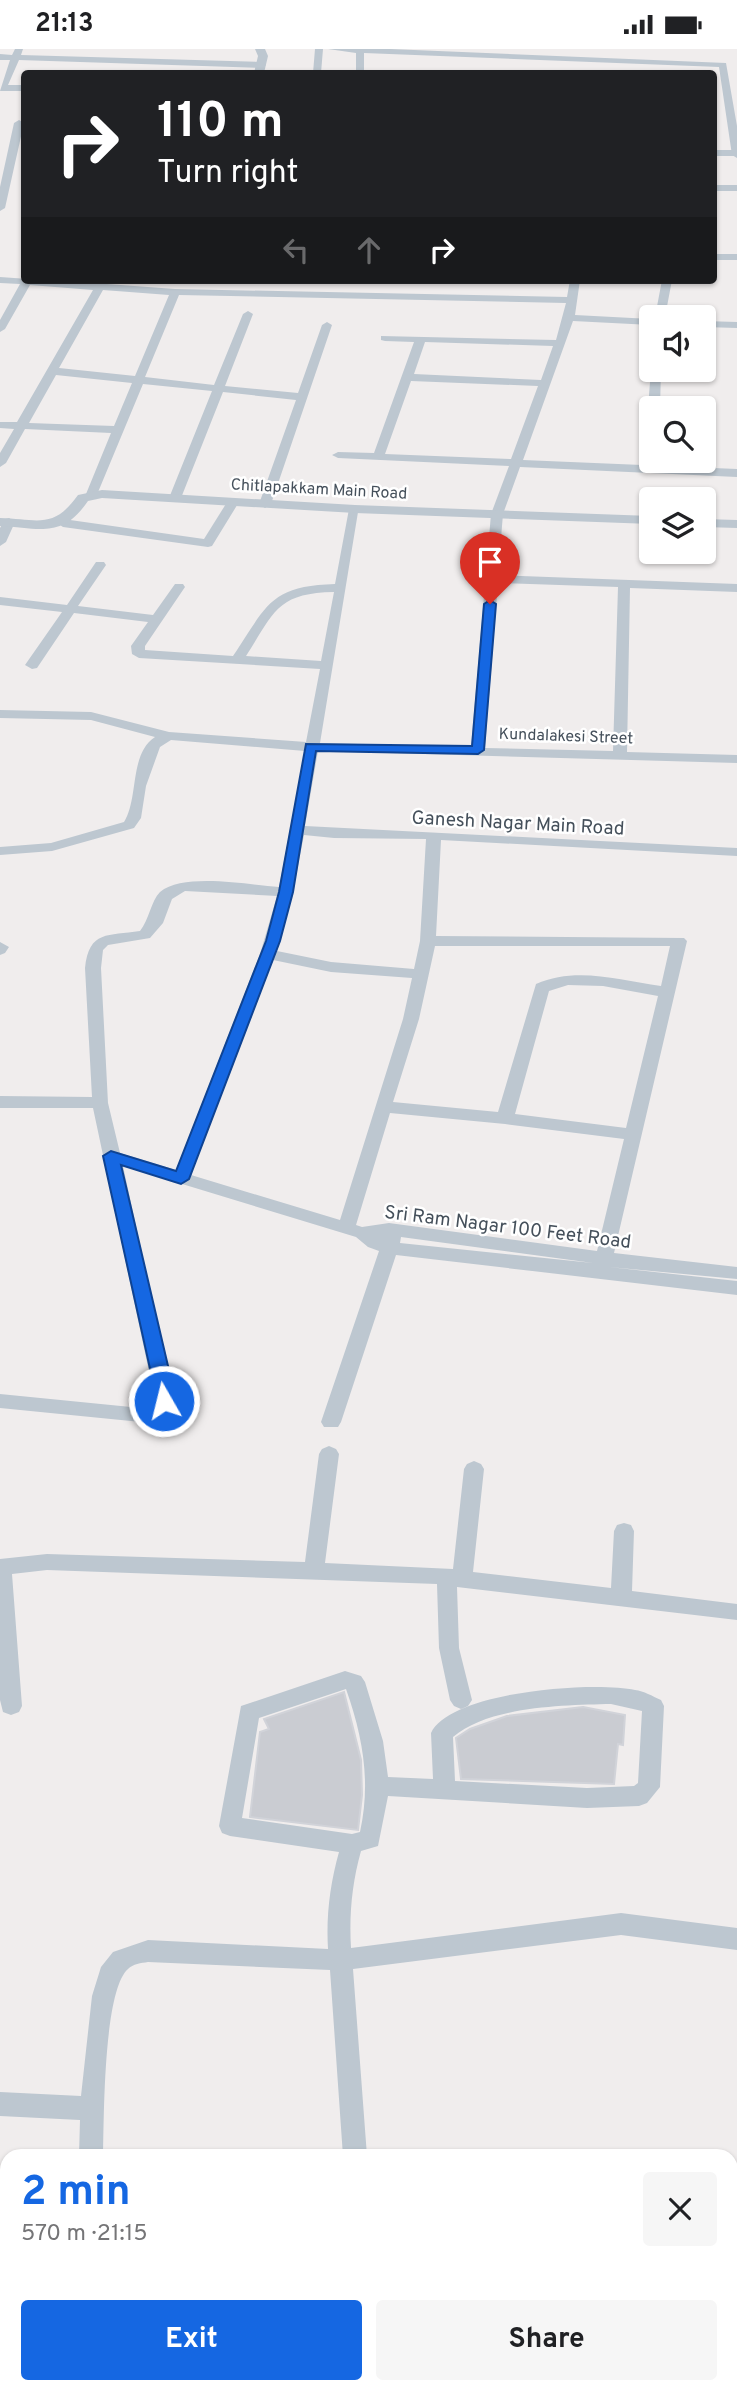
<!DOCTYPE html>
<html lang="en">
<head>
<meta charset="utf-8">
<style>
	body { margin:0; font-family:Overpass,sans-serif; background:#f6f6f6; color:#202124; height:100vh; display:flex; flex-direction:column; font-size:26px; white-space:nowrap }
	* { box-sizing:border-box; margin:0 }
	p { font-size:23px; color:#757577 }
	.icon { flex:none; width:38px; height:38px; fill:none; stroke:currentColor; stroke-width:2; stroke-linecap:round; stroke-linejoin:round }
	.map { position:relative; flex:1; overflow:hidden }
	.drawer { position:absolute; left:0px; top:2100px; width:738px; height:245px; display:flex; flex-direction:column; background:#fff; border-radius:21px 21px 0 0; box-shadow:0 2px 5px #0004 }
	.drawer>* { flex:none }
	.guide { position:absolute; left:21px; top:21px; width:696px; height:214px; border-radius:7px; box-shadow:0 2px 5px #0004; background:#202124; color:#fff; overflow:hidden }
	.tools { position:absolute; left:639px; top:256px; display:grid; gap:14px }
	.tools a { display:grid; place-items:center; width:77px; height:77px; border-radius:7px; background:#fff; box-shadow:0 2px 5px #0004; font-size:35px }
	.pin { position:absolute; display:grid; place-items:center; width:60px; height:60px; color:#fff; margin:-72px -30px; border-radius:50% 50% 50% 0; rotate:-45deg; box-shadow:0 0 7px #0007 }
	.pin .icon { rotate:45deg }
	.me { position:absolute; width:77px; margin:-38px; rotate:352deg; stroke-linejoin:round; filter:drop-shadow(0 0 5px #0008) }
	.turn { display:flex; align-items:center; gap:24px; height:147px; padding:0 21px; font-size:32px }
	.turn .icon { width:91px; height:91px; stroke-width:2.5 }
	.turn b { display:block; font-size:49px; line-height:60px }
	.lanes { display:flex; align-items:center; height:66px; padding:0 21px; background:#0003; justify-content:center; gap:35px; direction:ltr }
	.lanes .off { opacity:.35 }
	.round { display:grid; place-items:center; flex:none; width:74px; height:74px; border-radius:7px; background:#f6f6f6 }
	.headline { display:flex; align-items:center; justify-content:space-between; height:119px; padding:0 21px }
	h1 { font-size:42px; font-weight:700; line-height:52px; color:#1567e2 }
	.cta { display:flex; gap:14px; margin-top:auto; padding:14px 21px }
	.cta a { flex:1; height:80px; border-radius:7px; background:#1567e2; color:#fff; font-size:28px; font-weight:700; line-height:80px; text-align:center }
	.cta a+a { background:#f6f6f6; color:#202124 }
	.status { display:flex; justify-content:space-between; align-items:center; height:49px; padding:0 35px; background:#fff; direction:ltr }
	.status svg { height:19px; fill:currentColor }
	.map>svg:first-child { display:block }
	.building { fill:#caccd2; stroke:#d1d3d9; stroke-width:2 }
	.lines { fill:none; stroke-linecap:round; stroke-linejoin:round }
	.minor { fill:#bdc7d0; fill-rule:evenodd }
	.tertiary { fill:#bdc7d0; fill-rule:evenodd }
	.route { fill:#1567e2; stroke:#0e4393; stroke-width:2 }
	.labels { text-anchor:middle; stroke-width:5; stroke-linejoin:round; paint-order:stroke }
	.far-street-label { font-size:16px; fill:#45505b; stroke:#fff }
	.street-label { font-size:19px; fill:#45505b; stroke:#fff }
</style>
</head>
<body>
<div class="status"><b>21:13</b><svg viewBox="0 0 49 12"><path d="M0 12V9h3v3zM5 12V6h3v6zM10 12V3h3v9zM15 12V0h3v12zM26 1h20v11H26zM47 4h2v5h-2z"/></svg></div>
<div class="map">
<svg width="737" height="2345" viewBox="0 0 737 2345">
	<rect width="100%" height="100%" fill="#f0eded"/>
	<!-- building -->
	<path class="building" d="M344 1643 361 1711 362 1746 358 1781 250 1768 260 1683 269 1680 264 1670Z
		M583 1658 625 1666 623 1696 618 1695 614 1735 461 1730 456 1689 470 1680 507 1667Z"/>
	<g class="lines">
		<!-- minor -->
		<path class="minor" d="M15 0H23L21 6 262 13 266 16 262 19 19 11 8 36H24V42H0L10 11H0V5L12 6Z
			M315 0H323L321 24H313Z
			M328 0H390L726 14 737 77V109L732 106 719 18 364 4V24H356V4Z
			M19 71 24 74 5 159 0 162V138L14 74Z
			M714 136H737V142H714Z
			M714 205H737V211H714Z
			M0 228 97 235 99 231H109L107 235 175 240 567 248 570 231H580L575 266 651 270V276L573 272 523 411 737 420V428L520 418 503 465 498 526 737 535V543L630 539 627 703 737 706V714L318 702 305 777 737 799V807L441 791 436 887 684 889 687 892 614 1204 737 1218V1230L609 1218 737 1232V1246L396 1206 341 1373 338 1378H324L321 1373 379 1202 368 1198 356 1188 123 1117 174 1352 164 1368 141 1373 0 1359V1345L141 1359 151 1357 155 1351 93 1059H0V1047L92 1048 85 919C89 881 108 887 140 882 149 871 151 852 160 843 184 823 249 836 279 838L305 702 171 691 160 698 146 737 141 769 134 779 52 802 0 806V798L51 794 124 773C139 749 129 705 155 688L91 671 0 669V661L91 663 169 683 306 693 320 620 139 609 132 605 131 597 148 573 74 564 37 619 32 620 25 616 62 563 0 556V548L67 556 96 513H104L106 516 78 557 153 566 175 535H183L185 538 145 597V601L233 607C267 557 269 537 335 535L349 460 359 457 320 694 471 698 491 465 509 417 338 409 332 406 338 403 374 404 414 293 385 292 381 291V287L556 291 566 254 179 246 145 328 214 336 243 265 248 262 253 265 225 337 298 344 322 276 327 273 332 276 271 455 265 459 259 455 296 351 223 343 181 449 175 453 169 449 212 342 143 335 96 448 86 445 111 384 25 380 6 414 0 418V404L14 380 0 379V373H17L93 241 30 236 5 280 0 283V271L20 235 0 234ZM103 241 169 246 135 327 59 319ZM425 293 553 297 541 331 414 325ZM56 326 132 334 114 377 29 374ZM411 332 538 337 511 410 385 405ZM498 534 618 538 613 702 485 699ZM334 543 321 612 246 607C274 564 276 544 334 543ZM304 786 334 789 426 790 420 892 414 920 331 913 277 902 293 843ZM185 842 277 847 260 905 176 1121 120 1104 108 1054 101 919 103 901 108 896 150 889 163 874 172 850ZM435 897H670L661 937C619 931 576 917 536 935L498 1063 393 1053 419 970ZM273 911 331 923 412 929 403 970 340 1171 191 1126ZM568 936 603 937 658 947 626 1079 515 1065 549 942ZM390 1064 505 1075 624 1090 597 1202 389 1174 362 1178 356 1176ZM401 1188 593 1214 400 1194Z
			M662 231H672L665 268H655Z
			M704 272 737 273V279L704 278Z
			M651 320H661L660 359H651V362L648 359Z
			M233 449 239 453 212 497 208 498 63 478 57 474 63 470 204 490 229 450Z
			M9 469 15 473 6 493 0 497V479L5 470Z
			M0 893 9 898 5 904 0 906Z
			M329 1397 336 1400 339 1405 325 1514 453 1520 464 1420 467 1415 474 1412 481 1415 484 1420 473 1523 611 1539 614 1482 617 1476 624 1474 631 1476 634 1482 632 1542 737 1555V1571L457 1538 459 1599 472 1651 468 1657 461 1660 454 1657 450 1651 439 1599 437 1535 47 1521 12 1525 22 1657 19 1663 11 1666 3 1663 0 1651V1510L47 1505 305 1513 319 1405 322 1400Z
			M345 1622 361 1627 365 1633 383 1692 388 1728 433 1730 431 1684C451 1642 594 1632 635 1641 644 1642 652 1647 661 1651L664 1657 660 1738 647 1754 639 1757 587 1759 388 1747 378 1797 361 1802C352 1834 349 1866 351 1899L621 1864 737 1879V1901L621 1886 353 1920 367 2107H343L330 1921 148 1913C141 1914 133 1915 128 1920 103 1942 104 2072 103 2107H79L80 2071 0 2067V2043L81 2047 92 1947 101 1918 113 1903 148 1891 328 1900C326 1867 330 1835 339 1803L230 1787 222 1784 219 1777 241 1657ZM346 1640C363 1688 371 1733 360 1783L352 1785 242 1769 259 1669ZM611 1655 642 1662 638 1734 634 1737 587 1739 455 1732 453 1688C489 1657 565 1656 611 1655Z
			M732 2283 737 2284V2310L732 2309Z
			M70 2338H96V2345H70Z
			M358 2338H384V2345H358Z"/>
		<!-- tertiary -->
		<path class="tertiary" d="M255 0H265L268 7 264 24H254L258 7Z
			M714 101H737V107H714Z
			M102 441 355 456 651 467V475L355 464 102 449 88 452C62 490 40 479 0 477V469C38 470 53 481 78 446Z
			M704 470 737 471V479L704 478Z"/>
	</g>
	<!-- route -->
	<path class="route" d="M490 551 496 555 484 701 478 705 316 702 293 843 280 892 189 1130 181 1135 121 1116 172 1334 171 1356H158L103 1107 111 1102 176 1122 266 892 279 843 306 695 472 697 484 555Z"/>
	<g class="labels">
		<!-- far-street labels -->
		<g class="far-street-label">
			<text transform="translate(319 439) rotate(3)" y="6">Chitlapakkam Main Road</text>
			<text transform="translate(566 686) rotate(2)" y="6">Kundalakesi Street</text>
		</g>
		<!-- street labels -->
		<g class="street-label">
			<text transform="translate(518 773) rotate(3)" y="7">Ganesh Nagar Main Road</text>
			<text transform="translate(508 1177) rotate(7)" y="7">Sri Ram Nagar 100 Feet Road</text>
		</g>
	</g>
</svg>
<div class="tools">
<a><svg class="icon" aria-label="sound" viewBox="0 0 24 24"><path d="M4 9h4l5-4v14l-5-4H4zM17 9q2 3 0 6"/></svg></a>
<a><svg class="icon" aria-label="search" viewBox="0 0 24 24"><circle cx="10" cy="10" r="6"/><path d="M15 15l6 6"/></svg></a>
<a><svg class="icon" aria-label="layers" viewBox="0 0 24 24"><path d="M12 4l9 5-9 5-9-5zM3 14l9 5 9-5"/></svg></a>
</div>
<div class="pin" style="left:490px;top:555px;background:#d93025"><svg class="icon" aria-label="arrive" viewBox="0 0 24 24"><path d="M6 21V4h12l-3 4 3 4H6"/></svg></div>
<svg class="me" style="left:164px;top:1352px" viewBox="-20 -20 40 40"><circle r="17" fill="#1567e2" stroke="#fff" stroke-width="3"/><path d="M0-11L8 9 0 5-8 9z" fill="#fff"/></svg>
<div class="guide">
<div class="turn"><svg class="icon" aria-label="right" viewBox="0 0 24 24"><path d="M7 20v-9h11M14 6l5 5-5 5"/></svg><div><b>110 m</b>Turn right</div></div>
<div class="lanes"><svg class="icon off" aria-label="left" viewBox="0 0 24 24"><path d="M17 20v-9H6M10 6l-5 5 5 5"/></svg><svg class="icon off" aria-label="ahead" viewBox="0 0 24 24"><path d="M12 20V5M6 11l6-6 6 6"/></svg><svg class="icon" aria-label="right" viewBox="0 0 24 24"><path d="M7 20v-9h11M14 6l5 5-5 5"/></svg></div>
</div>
<section class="drawer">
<div class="headline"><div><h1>2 min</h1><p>570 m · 21:15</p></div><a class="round"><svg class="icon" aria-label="close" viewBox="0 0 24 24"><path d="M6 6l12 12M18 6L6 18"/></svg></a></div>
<div class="cta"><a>Exit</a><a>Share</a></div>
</section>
</div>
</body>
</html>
